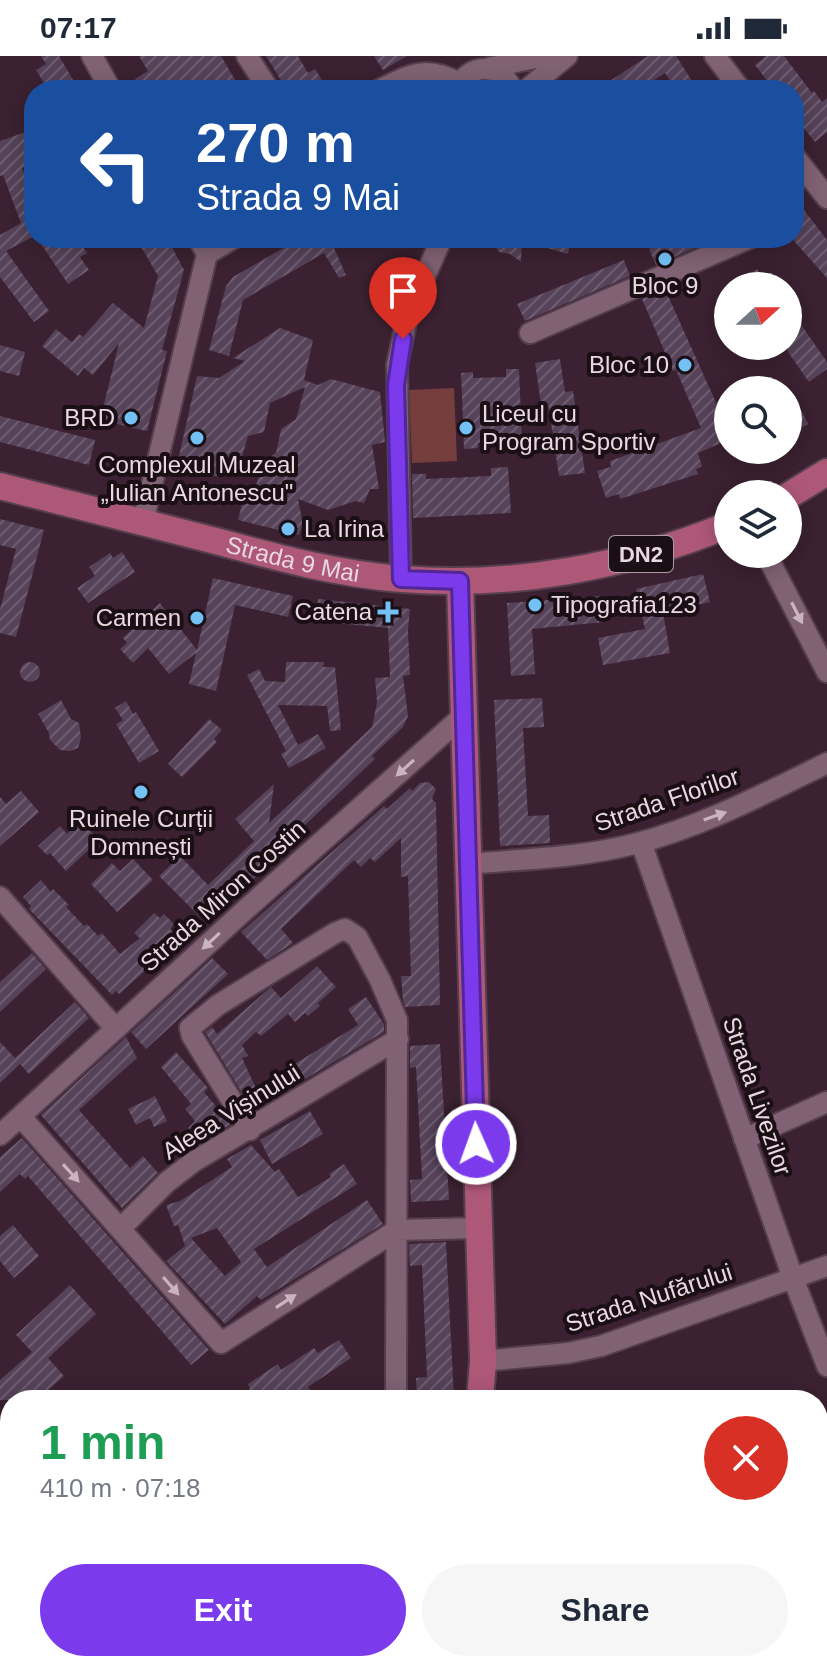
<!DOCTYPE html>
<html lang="en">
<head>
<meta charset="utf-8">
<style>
	body { margin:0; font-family:Helvetica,sans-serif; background:#f6f6f7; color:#1f2937; height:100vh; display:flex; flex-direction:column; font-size:30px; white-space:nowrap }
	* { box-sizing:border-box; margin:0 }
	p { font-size:26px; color:#747a83 }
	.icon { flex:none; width:44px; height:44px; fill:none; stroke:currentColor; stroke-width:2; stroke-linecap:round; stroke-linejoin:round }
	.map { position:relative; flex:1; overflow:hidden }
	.details { position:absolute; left:0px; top:1334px; width:828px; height:282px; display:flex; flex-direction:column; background:#fff; border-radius:32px 32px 0 0; box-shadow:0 4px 20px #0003 }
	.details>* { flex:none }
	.guide { position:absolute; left:24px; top:24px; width:780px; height:168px; border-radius:32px; box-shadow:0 4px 20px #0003; background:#1a4fa0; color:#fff; overflow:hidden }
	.needle { width:52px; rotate:69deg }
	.fabs { position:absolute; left:714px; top:216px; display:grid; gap:16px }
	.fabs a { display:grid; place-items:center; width:88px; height:88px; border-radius:50%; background:#fff; box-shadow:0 4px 20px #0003; font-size:40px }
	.pin { position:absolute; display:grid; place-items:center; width:68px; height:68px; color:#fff; margin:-82px -34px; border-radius:50% 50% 50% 0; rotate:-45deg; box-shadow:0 0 8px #0007 }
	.pin .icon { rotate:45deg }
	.me { position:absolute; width:88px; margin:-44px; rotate:358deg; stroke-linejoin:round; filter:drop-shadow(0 0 6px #0008) }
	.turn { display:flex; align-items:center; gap:28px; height:168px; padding:0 40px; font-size:36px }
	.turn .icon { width:104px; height:104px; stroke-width:2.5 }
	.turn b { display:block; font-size:56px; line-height:68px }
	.round { display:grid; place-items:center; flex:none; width:84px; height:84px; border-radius:42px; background:#f6f6f7 }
	.head { display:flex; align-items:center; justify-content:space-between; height:136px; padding:0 40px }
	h1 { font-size:48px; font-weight:800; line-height:60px; color:#1e9e55 }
	.action { display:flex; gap:16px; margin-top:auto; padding:16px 40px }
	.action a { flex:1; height:92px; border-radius:48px; background:#7c3aed; color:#fff; font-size:32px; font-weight:800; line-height:92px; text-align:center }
	.action a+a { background:#f6f6f7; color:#1f2937 }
	.status { display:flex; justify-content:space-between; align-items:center; height:56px; padding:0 40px; background:#fff; direction:ltr }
	.status svg { height:22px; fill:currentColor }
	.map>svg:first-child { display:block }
	.green { fill:#753e3c }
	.building { fill:url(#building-hatch); fill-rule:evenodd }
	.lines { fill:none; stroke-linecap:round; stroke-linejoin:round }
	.minor-casing { stroke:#553f4d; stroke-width:24 }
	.major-casing { stroke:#553f4d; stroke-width:30 }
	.minor { stroke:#816275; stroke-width:20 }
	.major { stroke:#ae5878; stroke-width:26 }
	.oneway { fill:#cab4c1 }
	.route-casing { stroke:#51269a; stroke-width:20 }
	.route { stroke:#7c3aed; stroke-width:14 }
	.poi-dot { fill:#73c1f5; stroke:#1b0f16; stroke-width:3 }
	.labels { text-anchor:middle; stroke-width:8; stroke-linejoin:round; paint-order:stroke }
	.shield { fill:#1b0f16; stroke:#ab9ba4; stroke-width:2 }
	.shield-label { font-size:22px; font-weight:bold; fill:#e9d7e1 }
	.poi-label { font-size:24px; fill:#e9d7e1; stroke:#1b0f16; text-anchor:end }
	.street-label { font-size:24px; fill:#e9d7e1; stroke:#1b0f16 }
</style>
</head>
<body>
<div class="status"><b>07:17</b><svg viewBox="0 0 49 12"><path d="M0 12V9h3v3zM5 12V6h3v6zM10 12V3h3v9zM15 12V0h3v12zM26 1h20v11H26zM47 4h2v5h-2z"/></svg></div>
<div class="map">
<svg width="827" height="1615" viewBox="0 0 827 1615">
	<defs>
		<pattern id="building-hatch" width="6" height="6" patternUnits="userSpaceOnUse" patternTransform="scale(2)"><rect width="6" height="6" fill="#564259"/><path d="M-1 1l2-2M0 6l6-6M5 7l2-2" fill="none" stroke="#6e5d71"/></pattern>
	</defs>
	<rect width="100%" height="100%" fill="#3b2131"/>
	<!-- green -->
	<path class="green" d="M454 332 457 405 412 407 409 334Z"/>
	<!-- building -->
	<path class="building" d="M41 0H59L79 34H48L36 14 46 8Z
		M139 0H221L241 34H142L135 23 148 15Z
		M266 0H298L308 17 315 13 328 34H287Z
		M374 0H407L383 14Z
		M648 0H676L698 34H676L665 17 639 34H596Z
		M766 0H784L812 37 814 35 822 46 827 42V76L815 86 794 60V34H774L755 9Z
		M34 73V108L22 112 34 142V180L6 195 49 255 34 266 0 221V179L21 167 3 119 0 120V85Z
		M794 141 827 184V222L794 185Z
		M37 182H77L87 197 80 201 89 214 68 228Z
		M136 182H167L184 214 162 294 167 295 147 375 100 364 119 287 93 319 84 312 78 320 42 290 56 273 72 286 79 278 83 281 113 247 144 272 158 220Z
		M301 182H352L334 192 346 219 339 222 324 197 243 244 229 300 209 294 226 230 233 221Z
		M490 182H522L521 206 510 198 499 196Z
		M524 182H571L568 198 523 185Z
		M675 182H717L656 209 649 193Z
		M624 204 630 220 525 265 517 248Z
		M757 213 769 230H733Z
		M665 233 722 360 728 375V384L698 397 702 411 696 413 698 418 620 443 619 438 606 442 597 415 611 411 610 405 701 372 676 314 673 315 642 243Z
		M788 250 827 306V313L809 326 788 296Z
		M280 272 313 284 304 324 318 329 331 323 380 336 385 386 372 389 379 433H370L364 447 356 445 328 454 298 443 303 468 299 479 238 464 245 436 256 429 265 405 276 397 281 373 296 363 305 331 270 347 264 376 248 380 238 415 225 421 190 417 179 400 197 320 219 322 245 305 233 302Z
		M0 289 25 296 19 320 0 315Z
		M560 303 565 336 573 335 585 417 559 420 548 347 541 348 535 307Z
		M506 313H519L522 386 478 387V392L464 393 461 317 473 316V322L506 321Z
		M797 346 808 368 795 375 793 373 788 375V350Z
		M0 360 95 384 89 409 0 386Z
		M508 411 511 457 413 462 412 418H426V423L491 420V412Z
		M0 463 44 474 16 581 0 577V553L16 493 0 489Z
		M122 496 135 516 88 547 77 532 95 520 89 511 110 497 113 502Z
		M703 518 710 546 663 556 670 597 603 609 598 582 645 573 636 533Z
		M213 522 293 540 288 561 235 549 216 635 189 628 196 597 169 618 148 592 133 607 120 593 127 587 123 582 160 547 197 594Z
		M601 540 604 566 532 573 535 618 511 620 507 547Z
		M318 543 410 553 408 574 410 619 403 620 408 660 403 671 372 700 375 703 304 770 306 772 207 868 159 820 180 800 208 829 254 785 235 763 274 728 269 767 372 671 377 646 375 622 390 621 388 572 316 565Z
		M286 606H324L323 611H335L341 674 330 675 327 650 278 649 298 689 318 678 326 692 289 712 281 698 286 695 247 619 259 613 265 625 285 626Z
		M20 616a10 10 0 1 1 20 0a10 10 0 1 1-20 0Z
		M542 642 544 671 523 672 528 760 549 759 550 787 500 790 494 644Z
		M61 644 71 663 79 667 81 682 78 692 70 695 60 694 50 684 49 677 38 658Z
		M126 645 133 658 136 656 159 695 139 707 116 668 123 664 115 652Z
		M209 663 222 674 214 683 217 686 182 721 168 708Z
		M429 726 436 733 432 743 436 747 440 949 405 951 403 944 401 920H411L408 820 401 821V782L375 806 370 802 361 811 354 804 281 873 293 887 267 904 241 876 384 750 387 753 410 732 412 735 420 727Z
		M21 735 39 756 0 790V741L6 748Z
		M81 765 99 784 66 815 50 797 47 799 38 790 60 770 67 778Z
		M133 803 153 824 117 856 91 828 112 807 120 815Z
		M41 824 51 836 53 833 69 849 66 851 84 870 87 868 98 880 102 877 120 898 140 882 134 877 154 857 160 862 164 858 174 868 170 873 178 880 156 901 155 906 119 938 116 935 112 939 29 853 31 850 23 841Z
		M32 897 46 913 0 956V926Z
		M212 902 228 918 146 993 131 976Z
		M317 910 336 931 318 947 320 950 308 960 305 957 295 966 288 958 261 980 256 976 242 989 248 1000 242 1002 259 1039 247 1045 205 976 212 971 217 978 271 931 281 942Z
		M366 941 384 968V976L277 1040 267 1025 358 969 348 953Z
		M75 946 89 962 29 1018 20 1008 0 1027V986L15 1002Z
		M126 981 137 1002 79 1054 130 1112 143 1100 158 1117 122 1152 41 1059Z
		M440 988 449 1144 411 1146 410 1124 422 1123 416 1011 410 1012V990Z
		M176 996 208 1032 204 1036 231 1068 201 1086 188 1072 195 1065 185 1053 191 1048 161 1011Z
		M155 1040 167 1065 154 1071 150 1062 136 1069 128 1053Z
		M310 1055 323 1078 272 1108 260 1084Z
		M22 1082 209 1294 191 1309 28 1120 25 1123 20 1118 0 1136V1101Z
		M251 1089 275 1116 279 1113 298 1141 331 1121 329 1118 344 1108 357 1128 254 1193 267 1211 367 1144 383 1168 261 1244 257 1240 225 1268 166 1205 185 1190 178 1169 174 1170 166 1149 180 1145 232 1111 227 1103ZM217 1172 241 1206 225 1220 191 1182Z
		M13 1169 39 1200 14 1222 0 1205V1180Z
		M446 1186 454 1342 417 1344 416 1322 427 1321 422 1209 410 1210 409 1188Z
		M70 1229 96 1258 48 1302 64 1320 37 1344H0V1324L32 1296 16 1279Z
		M339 1284 351 1302 308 1331 317 1344H233L250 1333 248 1328 278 1308 281 1314 314 1292 318 1297Z"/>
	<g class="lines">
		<!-- minor casing -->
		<g class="minor-casing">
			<path id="minor" d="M92 0 111 34
				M247 0 269 34
				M715 0 741 34
				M489 12 544 0
				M379 34C412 18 424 9 460 27
				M458 34C466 6 503 6 512 34
				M526 34 567 0
				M794 100 827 142
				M207 198 234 182
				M530 277 750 182
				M143 466 207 198 198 182
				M766 498 827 616
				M401 523 397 309 408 258 442 182
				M641 786 793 1222 827 1310
				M468 808C523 803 580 802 634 788 701 771 764 738 827 707
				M0 841 116 973
				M21 1061 221 1287 397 1174 479 1172
				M250 1074 192 980 190 972 218 949 335 877 345 873 357 881 380 924 397 964 396 1344
				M0 1079 245 854 463 660
				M744 1083 827 1046
				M121 1172 167 1126 193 1106 398 983
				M483 1305 568 1297 601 1290 827 1210
				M0 1509 10 1493"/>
		</g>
		<!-- major casing -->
		<g class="major-casing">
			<g id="major">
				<path id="s1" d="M0 430C71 448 141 466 212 484 275 501 337 518 402 523 511 532 626 511 728 469"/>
				<path d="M788 440 827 416"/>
				<path d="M460 525 483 1305 480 1344"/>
				<path d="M818 1489 827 1485"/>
				<path d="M428 1615 438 1606"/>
				<path d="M476 1615 491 1606"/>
			</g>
		</g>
		<!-- minor -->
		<use href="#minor" class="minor"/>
		<!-- major -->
		<use href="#major" class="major"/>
	</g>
	<!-- one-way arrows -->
	<defs><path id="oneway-solid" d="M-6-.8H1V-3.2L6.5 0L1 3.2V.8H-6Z" transform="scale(2)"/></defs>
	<g class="oneway">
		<use href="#oneway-solid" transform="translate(797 557) rotate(63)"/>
		<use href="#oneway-solid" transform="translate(405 712) rotate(138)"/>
		<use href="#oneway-solid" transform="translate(715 760) rotate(-19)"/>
		<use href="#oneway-solid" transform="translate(211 885) rotate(137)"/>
		<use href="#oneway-solid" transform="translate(71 1117) rotate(48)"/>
		<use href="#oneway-solid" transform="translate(171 1230) rotate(49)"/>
		<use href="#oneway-solid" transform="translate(286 1245) rotate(-33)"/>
	</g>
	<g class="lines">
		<!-- route casing -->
		<g class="route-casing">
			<path id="route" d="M403 283 396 329 401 523 460 525 476 1088"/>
		</g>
		<!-- route -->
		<use href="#route" class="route"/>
	</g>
	<!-- markers -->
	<g class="poi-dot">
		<circle cx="665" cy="203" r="8"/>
		<circle cx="685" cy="309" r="8"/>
		<circle cx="131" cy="362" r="8"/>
		<circle cx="466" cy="372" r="8"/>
		<circle cx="197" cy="382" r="8"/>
		<circle cx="288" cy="473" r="8"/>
		<circle cx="535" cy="549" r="8"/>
		<path d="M384 544h8v8h8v8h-8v8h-8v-8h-8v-8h8z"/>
		<circle cx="197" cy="562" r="8"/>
		<circle cx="141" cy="736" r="8"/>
	</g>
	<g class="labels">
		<!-- shield labels -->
		<rect class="shield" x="609" y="480" width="64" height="36" rx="6"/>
		<g class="shield-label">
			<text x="641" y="506">DN2</text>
		</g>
		<!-- poi labels -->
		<g class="poi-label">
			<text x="665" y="238" text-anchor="middle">Bloc 9</text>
			<text x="669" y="317">Bloc 10</text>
			<text x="482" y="366" text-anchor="start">Liceul cu<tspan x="482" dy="28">Program Sportiv</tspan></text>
			<text x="115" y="370">BRD</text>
			<text x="197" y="417" text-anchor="middle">Complexul Muzeal<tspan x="197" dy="28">„Iulian Antonescu"</tspan></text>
			<text x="304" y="481" text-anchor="start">La Irina</text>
			<text x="551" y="557" text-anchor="start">Tipografia123</text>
			<text x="372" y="564">Catena</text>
			<text x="181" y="570">Carmen</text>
			<text x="141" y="771" text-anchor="middle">Ruinele Curții<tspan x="141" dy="28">Domnești</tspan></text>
		</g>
		<!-- street labels -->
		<g class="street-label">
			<text dy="8" stroke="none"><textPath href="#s1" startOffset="302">Strada 9 Mai</textPath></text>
			<text transform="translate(667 744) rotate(-19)" y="8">Strada Florilor</text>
			<text transform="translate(223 840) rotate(-42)" y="8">Strada Miron Costin</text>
			<text transform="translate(757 1040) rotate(71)" y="8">Strada Livezilor</text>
			<text transform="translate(231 1056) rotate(-32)" y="8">Aleea Vișinului</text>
			<text transform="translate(649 1242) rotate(-18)" y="8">Strada Nufărului</text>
		</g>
	</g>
</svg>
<div class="fabs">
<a><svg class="needle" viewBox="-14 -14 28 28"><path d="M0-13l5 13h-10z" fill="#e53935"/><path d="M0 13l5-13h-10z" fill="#747a83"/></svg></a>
<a><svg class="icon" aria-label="search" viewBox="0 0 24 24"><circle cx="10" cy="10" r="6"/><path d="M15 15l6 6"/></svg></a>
<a><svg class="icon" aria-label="layers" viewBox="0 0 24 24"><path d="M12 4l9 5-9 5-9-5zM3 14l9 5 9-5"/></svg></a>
</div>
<div class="pin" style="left:403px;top:283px;background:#d93025"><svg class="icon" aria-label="arrive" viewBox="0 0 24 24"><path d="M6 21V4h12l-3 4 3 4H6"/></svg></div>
<svg class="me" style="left:476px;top:1088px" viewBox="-20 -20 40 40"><circle r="17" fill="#7c3aed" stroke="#fff" stroke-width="3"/><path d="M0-11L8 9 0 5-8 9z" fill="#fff"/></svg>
<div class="guide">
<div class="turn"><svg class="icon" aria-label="left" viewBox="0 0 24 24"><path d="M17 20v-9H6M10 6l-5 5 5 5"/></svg><div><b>270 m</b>Strada 9 Mai</div></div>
</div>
<section class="details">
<div class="head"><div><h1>1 min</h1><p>410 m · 07:18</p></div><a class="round" style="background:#d93025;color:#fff"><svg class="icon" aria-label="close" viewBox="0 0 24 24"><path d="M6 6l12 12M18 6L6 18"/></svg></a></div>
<div class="action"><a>Exit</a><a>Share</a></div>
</section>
</div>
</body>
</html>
